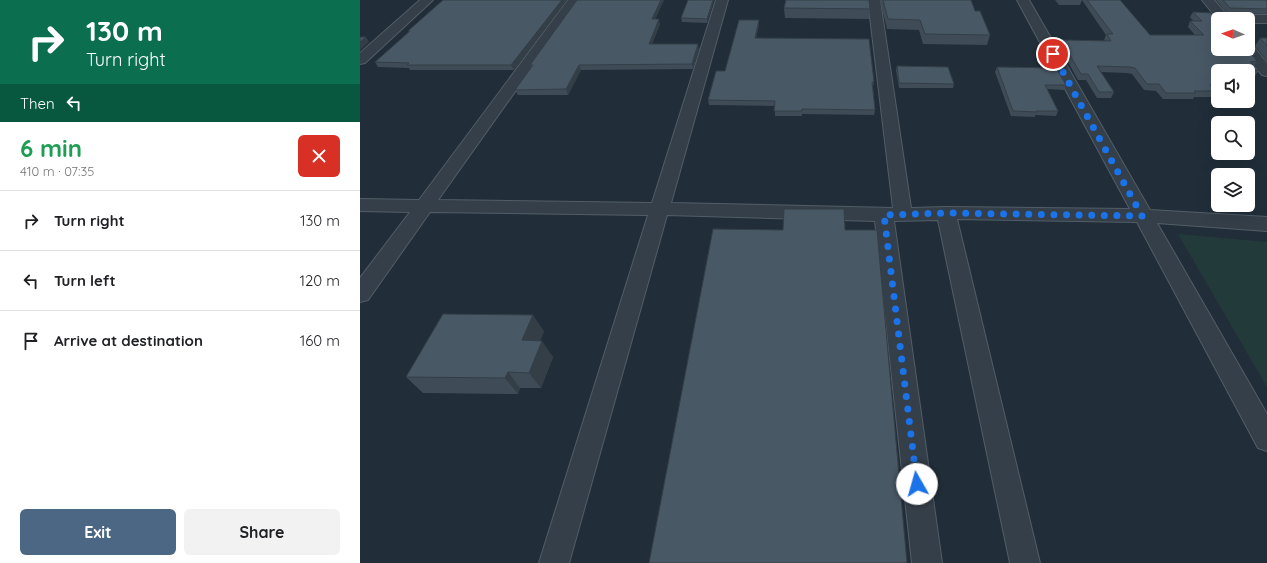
<!DOCTYPE html>
<html lang="en">
<head>
<meta charset="utf-8">
<style>
	body { margin:0; font-family:Quicksand,sans-serif; background:#f2f2f2; color:#202124; height:100vh; display:flex; flex-direction:column; font-size:15px; white-space:nowrap }
	* { box-sizing:border-box; margin:0 }
	p { font-size:13px; color:#757577 }
	.icon { flex:none; width:22px; height:22px; fill:none; stroke:currentColor; stroke-width:2; stroke-linecap:round; stroke-linejoin:round }
	.map { position:relative; flex:1; overflow:hidden }
	.details { display:flex; flex-direction:column; background:#fff; width:360px }
	.details>* { flex:none }
	.hud { background:#0b6e4f; color:#fff; overflow:hidden }
	.needle { width:26px; rotate:272deg }
	.buttons { position:absolute; left:851px; top:12px; display:grid; gap:8px }
	.buttons a { display:grid; place-items:center; width:44px; height:44px; border-radius:6px; background:#fff; box-shadow:0 4px 16px #0002; font-size:20px }
	.pin { position:absolute; display:grid; place-items:center; width:34px; height:34px; color:#fff; margin:-17px; border:2px solid #fff; border-radius:50%; box-shadow:0 1px 4px #0007 }
	.me { position:absolute; width:44px; margin:-22px; rotate:353deg; stroke-linejoin:round; filter:drop-shadow(0 0 3px #0008) }
	.turn { display:flex; align-items:center; gap:14px; height:84px; padding:0 20px; font-size:18px }
	.turn .icon { width:52px; height:52px; stroke-width:2.5 }
	.turn b { display:block; font-size:28px; line-height:34px }
	.then { display:flex; align-items:center; height:38px; padding:0 20px; background:#0003; gap:8px; font-size:15px }
	.round { display:grid; place-items:center; flex:none; width:42px; height:42px; border-radius:6px; background:#f2f2f2 }
	.head { display:flex; align-items:center; justify-content:space-between; height:68px; padding:0 20px }
	h1 { font-size:24px; font-weight:700; line-height:30px; color:#1e9e55 }
	.primary-button { display:flex; gap:8px; margin-top:auto; padding:8px 20px }
	.primary-button a { flex:1; height:46px; border-radius:6px; background:#4c6783; color:#fff; font-size:16px; font-weight:700; line-height:46px; text-align:center }
	.primary-button a+a { background:#f2f2f2; color:#202124 }
	ul { padding:0; list-style:none }
	li { display:flex; align-items:center; gap:12px; height:60px; padding:0 20px; border-top:1px solid #e0e0e0 }
	li div { flex:1 }
	li b { display:block; font-size:15px }
	li em { font-style:normal }
	main { display:flex; flex:1; min-height:0 }
	.map>svg:first-child { display:block }
	.green { fill:#233a3a }
	.lines { fill:none; stroke-linecap:round; stroke-linejoin:round }
	.minor-casing { stroke:#525d67; stroke-width:2 }
	.minor { fill:#353f49; fill-rule:evenodd }
	.wall { fill:#3f4c57 }
	.shaded-wall { fill:#333e47 }
	.building { fill:#495865; stroke:#333e47 }
	.route { stroke:#1a73e8; stroke-width:7; stroke-dasharray:0 12.6 }
</style>
</head>
<body>
<main>
<section class="details">
<div class="hud">
<div class="turn"><svg class="icon" aria-label="right" viewBox="0 0 24 24"><path d="M7 20v-9h11M14 6l5 5-5 5"/></svg><div><b>130 m</b>Turn right</div></div>
<div class="then">Then<svg class="icon" aria-label="left" viewBox="0 0 24 24"><path d="M17 20v-9H6M10 6l-5 5 5 5"/></svg></div>
</div>
<div class="head"><div><h1>6 min</h1><p>410 m · 07:35</p></div><a class="round" style="background:#d93025;color:#fff"><svg class="icon" aria-label="close" viewBox="0 0 24 24"><path d="M6 6l12 12M18 6L6 18"/></svg></a></div>
<ul>
<li><svg class="icon" aria-label="right" viewBox="0 0 24 24"><path d="M7 20v-9h11M14 6l5 5-5 5"/></svg><div><b>Turn right</b></div><em>130 m</em></li>
<li><svg class="icon" aria-label="left" viewBox="0 0 24 24"><path d="M17 20v-9H6M10 6l-5 5 5 5"/></svg><div><b>Turn left</b></div><em>120 m</em></li>
<li><svg class="icon" aria-label="arrive" viewBox="0 0 24 24"><path d="M6 21V4h12l-3 4 3 4H6"/></svg><div><b>Arrive at destination</b></div><em>160 m</em></li>
</ul>
<div class="primary-button"><a>Exit</a><a>Share</a></div>
</section>
<div class="map">
<svg width="907" height="563" viewBox="0 0 907 563">
	<rect width="100%" height="100%" fill="#212e39"/>
	<!-- green -->
	<path class="green" d="M818 234 907 242V387Z"/>
	<g class="lines">
		<!-- minor casing -->
		<g class="minor-casing">
			<path id="minor" d="M60 0H73L5 63 0 64V53Z
				M208 0H220L78 200 292 203 356 0H368L311 203 533 208 508 0H520L551 208 586 207 770 209 657 0H669L790 210 907 217V231L797 223 907 414V451L898 448 777 222 597 219 680 563H650L578 220 534 221 582 563H552L515 221 307 215 209 563H179L288 215 70 212 8 300 0 302V278L50 212 0 211V199L59 200Z
				M842 0H854L867 15H907V23H888V19L858 20Z
				M888 45 893 46 907 63V76L902 75 881 49H888Z"/>
		</g>
		<!-- minor -->
		<use href="#minor" class="minor"/>
	</g>
	<!-- wall -->
	<path class="wall" d="M83 0H207L154 70H50L49 68 18 67 15 62 49 32 48 31Z
		M304 0 295 19 300 24 292 44 339 49 333 69 221 70 208 95H158L155 90 171 68 170 65Z
		M328 0H354L347 23 322 22 321 18Z
		M520 0H611L615 11 630 35 627 45 563 44 559 30 527 29Z
		M695 0H760L790 35H835L828 27 830 21H833L830 17 833 12 851 13 858 49 897 61 894 66 899 70 895 76H888V71H858V91H855L852 97H834L833 99H803L796 91 784 90 772 74 767 73 741 72 754 92 751 98H737L726 80H718L699 46 701 40 745 41 744 40 746 35 722 0 720 5H699Z
		M856 0H907V14L867 13Z
		M424 8 510 9 509 19 425 18Z
		M399 25 396 38 514 82 513 87 515 110 514 115 442 114V116H415V106L349 105 348 100Z
		M900 38H907V61L895 46Z
		M537 66 594 84 593 88H539L536 70Z
		M637 67 706 85 704 90 687 89 698 111 696 116 675 115V117L651 116 635 72Z
		M184 331 180 341 193 357 181 388H160L158 394 63 393 46 377Z"/>
	<!-- shaded-wall -->
	<path class="shaded-wall" d="M202 0H207L154 70 151 65Z
		M301 0H304L293 24 292 19Z
		M353 0H354L347 23V19Z
		M299 19 300 24 290 49 289 44Z
		M399 20V25L395 43V38Z
		M6 37 9 42 0 50V42Z
		M338 44 339 49 333 69 332 64Z
		M219 65 221 70 208 95 206 89Z
		M173 315 184 331 173 357 162 340Z
		M182 341 193 357 181 388 169 373Z
		M148 372 160 388 158 394 145 378Z"/>
	<!-- building -->
	<path class="building" d="M83 0H202L151 65H47L49 63 15 62 50 31H48Z
		M217 0H301L292 19H299L289 44H338L332 64 219 65 206 89 155 90 173 65H170Z
		M328 0H353L347 19 321 18Z
		M426 0H509L510 9 424 8Z
		M523 0H611L615 11H620L630 35 565 34 560 20 528 19Z
		M727 0H760L790 35H844L830 21H842L833 12 851 13 858 21V49H888L897 61 890 62 899 70H865L866 71H858V85H850L855 91H834L836 93H806L799 84H787L775 68 770 67 737 66 754 92H739L728 74H721L701 40 751 41 747 34H753Z
		M863 0H907V9L870 8Z
		M379 20H399L395 38 509 39 514 82H512L515 110 442 109V111H414L415 101 348 100 356 71H365Z
		M0 37H6L0 42Z
		M900 38H907V46Z
		M537 66 588 67 594 84 539 83Z
		M637 67 696 68 706 85H685L698 111H676L677 112 653 111Z
		M424 209H484L485 230H517L547 563H289L353 229 423 230Z
		M83 314 173 315 162 340 182 341 169 373 148 372 145 378 46 377Z"/>
	<g class="lines">
		<!-- route -->
		<path class="route" d="M557 484 524 215 586 213 782 216 693 54"/>
	</g>
</svg>
<div class="buttons">
<a><svg class="needle" viewBox="-14 -14 28 28"><path d="M0-13l5 13h-10z" fill="#e53935"/><path d="M0 13l5-13h-10z" fill="#757577"/></svg></a>
<a><svg class="icon" aria-label="sound" viewBox="0 0 24 24"><path d="M4 9h4l5-4v14l-5-4H4zM17 9q2 3 0 6"/></svg></a>
<a><svg class="icon" aria-label="search" viewBox="0 0 24 24"><circle cx="10" cy="10" r="6"/><path d="M15 15l6 6"/></svg></a>
<a><svg class="icon" aria-label="layers" viewBox="0 0 24 24"><path d="M12 4l9 5-9 5-9-5zM3 14l9 5 9-5"/></svg></a>
</div>
<div class="pin" style="left:693px;top:54px;background:#d93025"><svg class="icon" aria-label="arrive" viewBox="0 0 24 24"><path d="M6 21V4h12l-3 4 3 4H6"/></svg></div>
<svg class="me" style="left:557px;top:484px" viewBox="-20 -20 40 40"><circle r="19" fill="#fff"/><path d="M0-13L10 11 0 6-10 11z" fill="#1a73e8"/></svg>
</div>
</main>
</body>
</html>
